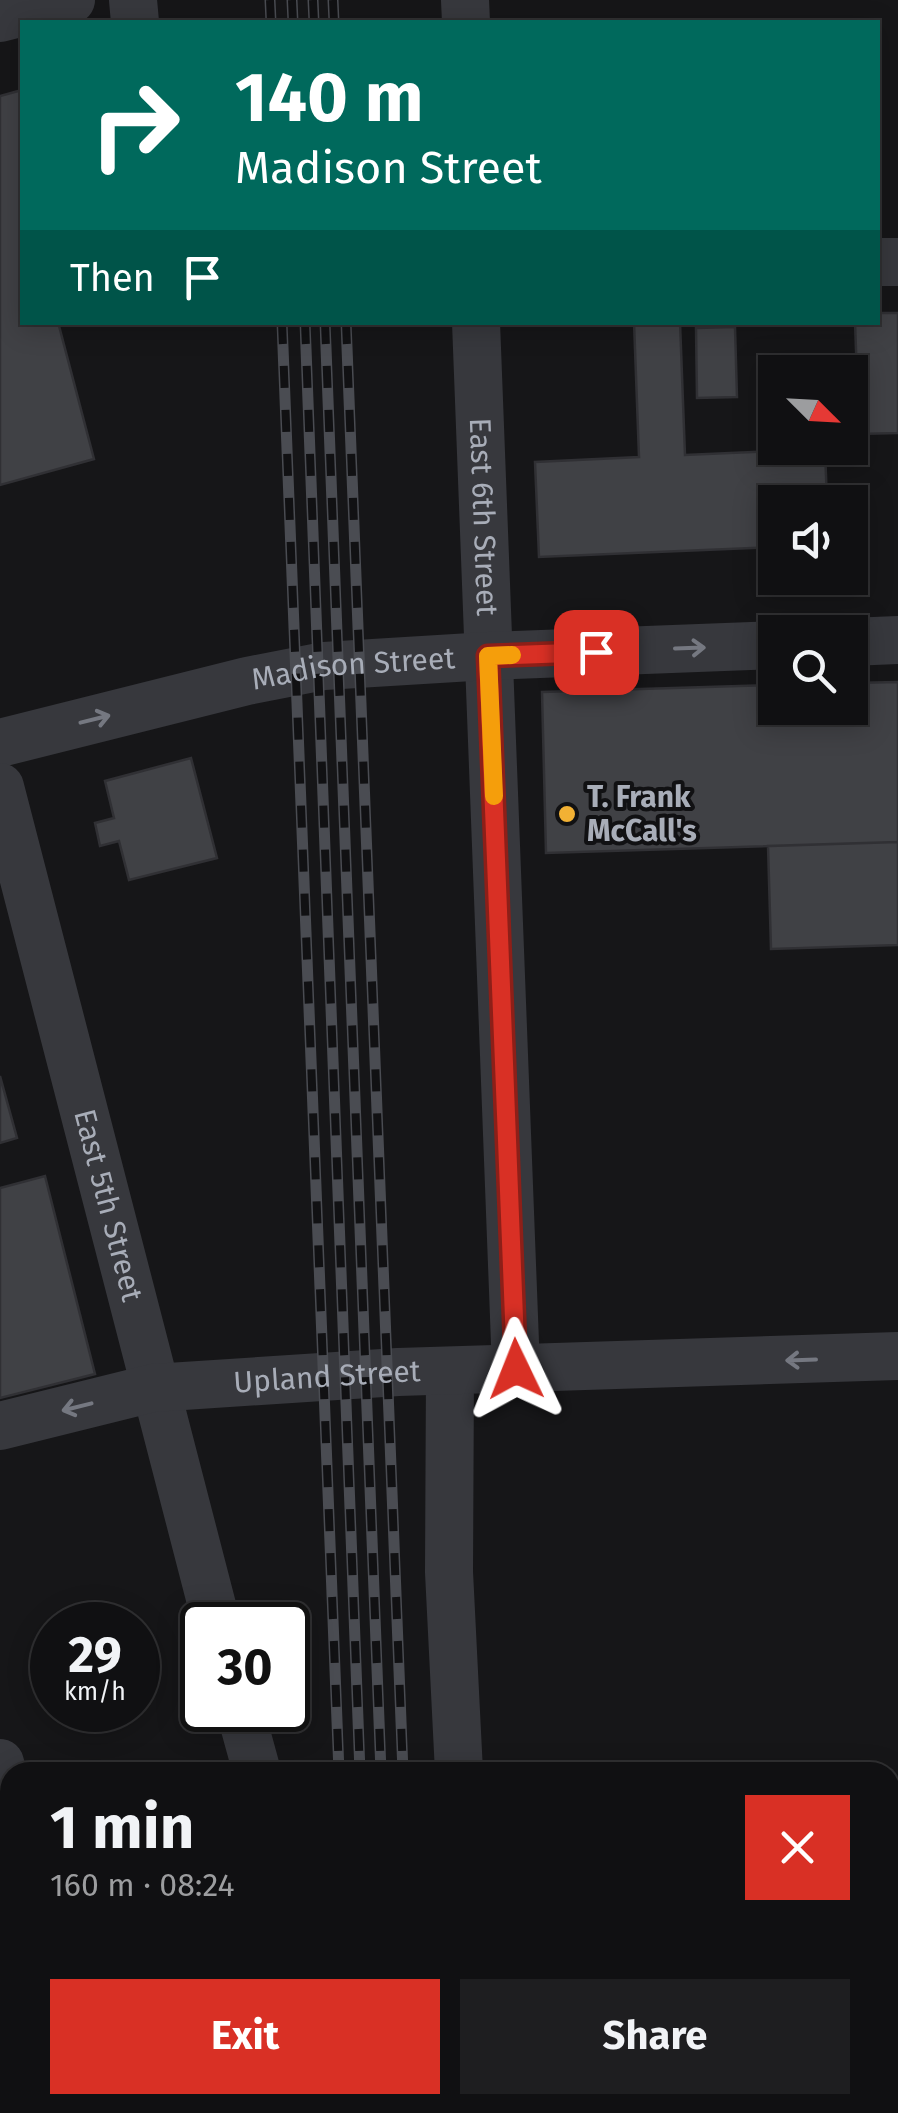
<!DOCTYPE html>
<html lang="en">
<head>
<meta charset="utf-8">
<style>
	body { margin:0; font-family:"Fira Sans",sans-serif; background:#1e1e20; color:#f1f3f6; height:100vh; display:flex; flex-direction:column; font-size:38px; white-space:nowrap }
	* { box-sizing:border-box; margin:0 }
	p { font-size:32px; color:#9c9d9f }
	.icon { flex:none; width:55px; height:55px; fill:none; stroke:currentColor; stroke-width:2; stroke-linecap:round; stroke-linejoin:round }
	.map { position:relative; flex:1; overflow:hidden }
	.panel { position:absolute; left:0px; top:1762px; width:900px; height:352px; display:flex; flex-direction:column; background:#101012; border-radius:30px 30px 0 0; box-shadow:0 5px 25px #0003,0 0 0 2px #303032 }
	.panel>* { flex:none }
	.top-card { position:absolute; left:20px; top:20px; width:860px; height:305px; border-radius:0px; box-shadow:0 5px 25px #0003,0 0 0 2px #303032; background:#00695c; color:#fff; overflow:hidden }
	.needle { width:65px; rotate:114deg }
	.tools { position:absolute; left:758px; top:355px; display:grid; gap:20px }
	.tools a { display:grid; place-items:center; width:110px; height:110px; border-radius:0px; background:#101012; box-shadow:0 5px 25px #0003,0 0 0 2px #303032; font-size:50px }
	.speed { position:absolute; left:30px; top:1602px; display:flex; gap:20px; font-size:50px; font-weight:700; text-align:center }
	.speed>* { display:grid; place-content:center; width:130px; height:130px; border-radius:50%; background:#101012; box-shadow:0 5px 25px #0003,0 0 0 2px #303032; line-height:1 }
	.speed small { font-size:25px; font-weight:400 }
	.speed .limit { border:5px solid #111; border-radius:15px; background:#fff; color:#111 }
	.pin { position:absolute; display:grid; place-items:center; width:85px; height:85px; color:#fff; margin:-42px; border-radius:20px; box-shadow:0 5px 15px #0006 }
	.me { position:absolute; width:110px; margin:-55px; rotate:358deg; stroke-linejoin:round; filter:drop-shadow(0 0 8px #0008) }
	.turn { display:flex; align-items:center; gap:35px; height:210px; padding:0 50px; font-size:45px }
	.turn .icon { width:130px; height:130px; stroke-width:2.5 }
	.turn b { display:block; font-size:70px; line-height:85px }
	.then { display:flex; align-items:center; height:95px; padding:0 50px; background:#0003; gap:20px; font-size:38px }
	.round { display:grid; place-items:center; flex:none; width:105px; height:105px; border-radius:0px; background:#1e1e20 }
	.summary { display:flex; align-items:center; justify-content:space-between; height:170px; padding:0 50px }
	h1 { font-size:60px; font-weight:700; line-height:75px }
	.cta { display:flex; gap:20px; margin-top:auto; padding:20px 50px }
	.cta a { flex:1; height:115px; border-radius:0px; background:#d93025; color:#fff; font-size:40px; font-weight:700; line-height:115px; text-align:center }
	.cta a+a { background:#1e1e20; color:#f1f3f6 }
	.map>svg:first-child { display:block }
	.building { fill:#404145; stroke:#303034; stroke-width:2.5 }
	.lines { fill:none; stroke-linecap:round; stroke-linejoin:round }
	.minor { stroke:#37383d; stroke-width:48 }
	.major { stroke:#53555c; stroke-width:55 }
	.rail-casing { stroke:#4a4c52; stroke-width:11 }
	.rail { stroke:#111113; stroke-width:8; stroke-dasharray:22; stroke-linecap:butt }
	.oneway { stroke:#757881 }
	.route-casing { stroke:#8d1f18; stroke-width:25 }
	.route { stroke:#d93025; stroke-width:18 }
	.slow { stroke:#f59e0b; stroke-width:18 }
	.poi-dot { fill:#f2b134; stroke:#111113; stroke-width:4 }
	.labels { text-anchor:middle; stroke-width:8; stroke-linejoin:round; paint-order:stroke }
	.street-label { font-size:30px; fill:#a8adb8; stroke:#111113 }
	.poi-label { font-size:30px; font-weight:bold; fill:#a8adb8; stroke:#111113; text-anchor:start }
</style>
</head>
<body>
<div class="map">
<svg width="898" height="2113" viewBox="0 0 898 2113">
	<rect width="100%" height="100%" fill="#161618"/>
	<!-- building -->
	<path class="building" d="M22 90V322H58L94 459 0 485V96Z
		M878 313H898V433L859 434 855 322H878Z
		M634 322H680L685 455 825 449 827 502H775V547L539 557 535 462 639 457Z
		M735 327 737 397 697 398 696 328Z
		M898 682V842L546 853 542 692 775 685V708H850V683Z
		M191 758 217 858 129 880 119 841 100 846 95 823 114 818 105 781Z
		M898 842V945L771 949 768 846Z
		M0 1076 17 1138 0 1143Z
		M45 1176 95 1374 0 1398V1188Z
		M890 2094H898V2113H823L827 2105H890Z"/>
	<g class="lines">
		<!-- minor -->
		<g class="minor">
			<path d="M133 0 135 22"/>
			<path d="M465 0 466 22"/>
			<path d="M0 18 71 0"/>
			<path d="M878 262H898"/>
			<path id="s1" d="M476 322 516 1369"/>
			<path d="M850 642 898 640"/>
			<path id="s2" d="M0 743 247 681 324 666 488 656 775 645"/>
			<path id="s3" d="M0 787 217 1625"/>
			<path d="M450 1372 449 1572 459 1772"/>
			<path id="s4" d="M0 1426 153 1388 398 1372 898 1356"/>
			<path d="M240 1710 257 1772"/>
			<path d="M0 1763 10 1802"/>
			<path d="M890 1809H898"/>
			<path d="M890 2054 898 2053"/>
			<path d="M88 2105 90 2113"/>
			<path d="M464 2105V2113"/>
		</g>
		<!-- major -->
		<path class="major" d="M262 2105 296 2113
			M138 2113 173 2105"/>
		<!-- rail casing -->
		<g class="rail-casing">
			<path id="rail" d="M270 0 271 22
				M292 0 293 22
				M313 0 314 22
				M333 0 334 22
				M282 322 339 1772
				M305 322 360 1772
				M325 322 381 1772
				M346 322 403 1772
				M351 2105V2113
				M373 2105V2113
				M394 2105V2113
				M415 2105 416 2113"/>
		</g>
		<!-- rail -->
		<use href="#rail" class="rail"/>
	</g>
	<!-- one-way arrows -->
	<defs><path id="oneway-shaft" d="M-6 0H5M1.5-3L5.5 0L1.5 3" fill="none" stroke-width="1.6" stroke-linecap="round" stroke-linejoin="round" transform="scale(2.5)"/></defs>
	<g class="oneway">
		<use href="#oneway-shaft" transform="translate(690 648) rotate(-2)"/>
		<use href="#oneway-shaft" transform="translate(95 719) rotate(-14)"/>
		<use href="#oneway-shaft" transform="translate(801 1360) rotate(178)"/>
		<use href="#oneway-shaft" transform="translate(77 1407) rotate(166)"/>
	</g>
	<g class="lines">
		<!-- route casing -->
		<g class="route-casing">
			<path id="route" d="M516 1369 488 656 596 652"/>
		</g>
		<!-- route -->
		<use href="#route" class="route"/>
		<!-- slow -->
		<path class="slow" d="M494 796 488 656 512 655"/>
	</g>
	<!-- markers -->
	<circle class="poi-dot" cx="567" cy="814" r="10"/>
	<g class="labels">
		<!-- street labels -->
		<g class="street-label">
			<text dy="10" stroke="none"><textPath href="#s1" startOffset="195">East 6th Street</textPath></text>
			<text dy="10" stroke="none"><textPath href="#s2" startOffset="362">Madison Street</textPath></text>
			<text dy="10" stroke="none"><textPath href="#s3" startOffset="432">East 5th Street</textPath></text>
			<text dy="10" stroke="none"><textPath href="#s4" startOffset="332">Upland Street</textPath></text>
		</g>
		<!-- poi labels -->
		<g class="poi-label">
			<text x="587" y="807">T. Frank<tspan x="587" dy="34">McCall's</tspan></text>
		</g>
	</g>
</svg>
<div class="tools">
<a><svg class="needle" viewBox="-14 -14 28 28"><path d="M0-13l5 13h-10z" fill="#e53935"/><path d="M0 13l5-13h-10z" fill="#9c9d9f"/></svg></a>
<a><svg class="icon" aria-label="sound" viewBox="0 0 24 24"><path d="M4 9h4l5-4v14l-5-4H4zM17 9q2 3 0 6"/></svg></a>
<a><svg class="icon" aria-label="search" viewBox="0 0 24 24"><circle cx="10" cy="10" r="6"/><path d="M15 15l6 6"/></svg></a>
</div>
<div class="speed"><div>29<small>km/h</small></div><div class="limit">30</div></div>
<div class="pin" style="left:596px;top:652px;background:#d93025"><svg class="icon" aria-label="arrive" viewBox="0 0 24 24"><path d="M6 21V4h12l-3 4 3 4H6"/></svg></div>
<svg class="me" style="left:516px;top:1369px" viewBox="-20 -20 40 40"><path d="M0-17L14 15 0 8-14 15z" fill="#d93025" stroke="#fff" stroke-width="4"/></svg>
<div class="top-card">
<div class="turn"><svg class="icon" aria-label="right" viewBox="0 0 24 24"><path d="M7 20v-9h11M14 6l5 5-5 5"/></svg><div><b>140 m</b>Madison Street</div></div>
<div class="then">Then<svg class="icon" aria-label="arrive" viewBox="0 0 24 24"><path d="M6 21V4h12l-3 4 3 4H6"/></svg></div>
</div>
<section class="panel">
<div class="summary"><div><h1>1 min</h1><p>160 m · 08:24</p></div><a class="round" style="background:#d93025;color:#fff"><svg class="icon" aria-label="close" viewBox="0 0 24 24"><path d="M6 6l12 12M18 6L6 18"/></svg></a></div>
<div class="cta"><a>Exit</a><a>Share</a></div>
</section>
</div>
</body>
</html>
